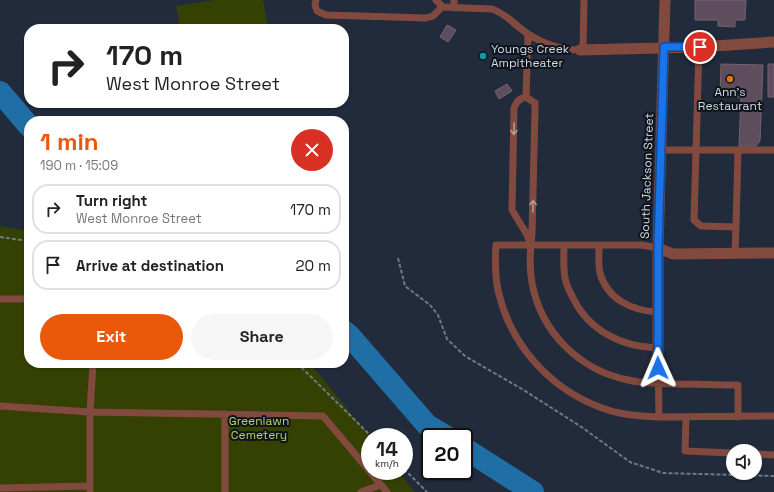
<!DOCTYPE html>
<html lang="en">
<head>
<meta charset="utf-8">
<style>
	body { margin:0; font-family:"Space Grotesk",sans-serif; background:#f6f6f6; color:#222; height:100vh; display:flex; flex-direction:column; font-size:15px; white-space:nowrap }
	* { box-sizing:border-box; margin:0 }
	p { font-size:13px; color:#767676 }
	.icon { flex:none; width:22px; height:22px; fill:none; stroke:currentColor; stroke-width:2; stroke-linecap:round; stroke-linejoin:round }
	.map { position:relative; flex:1; overflow:hidden }
	.panel { position:absolute; left:24px; top:116px; width:325px; height:252px; display:flex; flex-direction:column; background:#fff; border-radius:16px; box-shadow:0 1px 3px #0004 }
	.panel>* { flex:none }
	.hud { position:absolute; left:24px; top:24px; width:325px; height:84px; border-radius:16px; box-shadow:0 1px 3px #0004; background:#fff; color:#222; overflow:hidden }
	.tools { position:absolute; left:726px; top:444px; display:grid; gap:8px }
	.tools a { display:grid; place-items:center; width:36px; height:36px; border-radius:50%; background:#fff; box-shadow:0 1px 3px #0004; font-size:20px }
	.speed { position:absolute; left:361px; top:428px; display:flex; gap:8px; font-size:20px; font-weight:700; text-align:center }
	.speed>* { display:grid; place-content:center; width:52px; height:52px; border-radius:50%; background:#fff; box-shadow:0 1px 3px #0004; line-height:1 }
	.speed small { font-size:10px; font-weight:400 }
	.speed .limit { border:2px solid #111; border-radius:6px; background:#fff; color:#111 }
	.pin { position:absolute; display:grid; place-items:center; width:34px; height:34px; color:#fff; margin:-17px; border:2px solid #fff; border-radius:50%; box-shadow:0 1px 4px #0007 }
	.me { position:absolute; width:44px; margin:-22px; rotate:359deg; stroke-linejoin:round; filter:drop-shadow(0 0 3px #0008) }
	.turn { display:flex; align-items:center; gap:14px; height:84px; padding:0 16px; font-size:18px }
	.turn .icon { width:52px; height:52px; stroke-width:2.5 }
	.turn b { display:block; font-size:28px; line-height:34px }
	.round { display:grid; place-items:center; flex:none; width:42px; height:42px; border-radius:21px; background:#f6f6f6 }
	.summary { display:flex; align-items:center; justify-content:space-between; height:68px; padding:0 16px }
	h1 { font-size:24px; font-weight:700; line-height:30px; color:#ea580c }
	.button { display:flex; gap:8px; margin-top:auto; padding:8px 16px }
	.button a { flex:1; height:46px; border-radius:24px; background:#ea580c; color:#fff; font-size:16px; font-weight:700; line-height:46px; text-align:center }
	.button a+a { background:#f6f6f6; color:#222 }
	ul { padding:0; list-style:none }
	li { display:flex; align-items:center; gap:12px; height:50px; margin:0 8px 6px; padding:0 8px; border:2px solid #e0e0e0; border-radius:16px }
	li div { flex:1 }
	li b { display:block; font-size:15px }
	li em { font-style:normal }
	.map>svg:first-child { display:block }
	.green { fill:#344102 }
	.lines { fill:none; stroke-linecap:round; stroke-linejoin:round }
	.river { stroke:#1f6ea6; stroke-width:22 }
	.building { fill:#5d4d5d; stroke:#736273 }
	.path { stroke:#6f7885; stroke-width:2; stroke-dasharray:4 2; stroke-linecap:butt }
	.service { stroke:#824a3f; stroke-width:7 }
	.minor { stroke:#824a3f; stroke-width:11 }
	.oneway { stroke:#af999a }
	.route-casing { stroke:#114b97; stroke-width:10 }
	.route { stroke:#1a73e8; stroke-width:7 }
	.culture-dot { fill:#0f9aa8; stroke:#0f141b; stroke-width:1.5 }
	.food-dot { fill:#e8710a; stroke:#0f141b; stroke-width:1.5 }
	.labels { text-anchor:middle; stroke-width:4; stroke-linejoin:round; paint-order:stroke }
	.poi-label { font-size:12px; fill:#d3dae5; stroke:#0f141b; text-anchor:start }
	.street-label { font-size:12px; fill:#d3dae5; stroke:#0f141b }
	.park-label { font-size:12px; fill:#b5d462; stroke:#0f141b }
</style>
</head>
<body>
<div class="map">
<svg width="774" height="492" viewBox="0 0 774 492">
	<rect width="100%" height="100%" fill="#212b3b"/>
	<!-- green -->
	<path class="green" d="M215 0H263L268 27 257 29H180L176 6Z
		M0 226 29 231V363H310L370 437V471H398L415 492H0Z"/>
	<g class="lines">
		<!-- river -->
		<path class="river" d="M0 92 29 126
			M344 331 349 335 427 425 447 437
			M464 448 533 492"/>
	</g>
	<!-- building -->
	<path class="building" d="M695 0H746L745 20H735V27L718 26V20H695Z
		M447 25 456 30 448 42 440 37Z
		M721 64 763 65 760 141 756 146H739L741 97H720Z
		M768 64H774V97H768Z
		M507 84 512 91 499 99 495 91Z"/>
	<g class="lines">
		<!-- path -->
		<path class="path" d="M0 237 29 241
			M398 258 405 286 430 305 438 315 447 339 465 356 522 389 580 426 630 462 663 473 774 476
			M297 363 372 437
			M404 469 427 492"/>
		<!-- service -->
		<path class="service" d="M316 0 315 5 317 11 326 15 426 18 433 16 442 7
			M436 0 441 5 442 7
			M442 7 492 9C504 13 511 21 520 28 537 42 559 50 580 50
			M454 8V0
			M699 47 694 220 701 226 736 227 735 254
			M583 50 584 0
			M526 97 535 103V110L532 234C530 250 529 267 532 283 541 332 579 370 628 380 644 384 661 383 677 384 697 384 717 385 738 385V417
			M526 97C519 98 516 102 514 108L512 210 526 233 531 244
			M526 97 528 34
			M661 150H774
			M736 227 738 150
			M564 245C564 256 563 267 565 278 566 285 570 292 573 298 589 331 622 347 658 348
			M599 245C599 254 598 264 600 273 607 299 632 311 658 312
			M658 248 642 245H496C495 260 495 275 498 290 510 345 550 389 602 408 620 415 640 416 659 417
			M0 299H29
			M658 353 659 417 774 416
			M0 406 90 412 323 416 387 492
			M686 418 685 451 733 453
			M755 454 774 455
			M0 488 90 486
			M90 492V412L93 363
			M225 492V414
			M361 492 380 485"/>
		<!-- minor -->
		<path class="minor" d="M580 50 699 47 774 42
			M658 248 673 254 774 253
			M658 353V248L665 0"/>
	</g>
	<!-- one-way arrows -->
	<defs><path id="oneway-shaft" d="M-6 0H5M1.5-3L5.5 0L1.5 3" fill="none" stroke-width="1.6" stroke-linecap="round" stroke-linejoin="round"/></defs>
	<g class="oneway">
		<use href="#oneway-shaft" transform="translate(514 129) rotate(91)"/>
		<use href="#oneway-shaft" transform="translate(533 206) rotate(-89)"/>
	</g>
	<g class="lines">
		<!-- route casing -->
		<g class="route-casing">
			<path id="route" d="M658 368V248L664 47H700"/>
		</g>
		<!-- route -->
		<use href="#route" class="route"/>
	</g>
	<!-- markers -->
	<circle class="culture-dot" cx="483" cy="56" r="4"/>
	<circle class="food-dot" cx="730" cy="79" r="4"/>
	<g class="labels">
		<!-- poi labels -->
		<g class="poi-label">
			<text x="491" y="53">Youngs Creek<tspan x="491" dy="14">Ampitheater</tspan></text>
			<text x="730" y="96" text-anchor="middle">Ann's<tspan x="730" dy="14">Restaurant</tspan></text>
		</g>
		<!-- street labels -->
		<g class="street-label">
			<text transform="translate(647 176) rotate(-88)" y="4">South Jackson Street</text>
		</g>
		<!-- park labels -->
		<g class="park-label">
			<text x="259" y="425">Greenlawn<tspan x="259" dy="14">Cemetery</tspan></text>
		</g>
	</g>
</svg>
<div class="tools">
<a><svg class="icon" aria-label="sound" viewBox="0 0 24 24"><path d="M4 9h4l5-4v14l-5-4H4zM17 9q2 3 0 6"/></svg></a>
</div>
<div class="speed"><div>14<small>km/h</small></div><div class="limit">20</div></div>
<div class="pin" style="left:700px;top:47px;background:#d93025"><svg class="icon" aria-label="arrive" viewBox="0 0 24 24"><path d="M6 21V4h12l-3 4 3 4H6"/></svg></div>
<svg class="me" style="left:658px;top:368px" viewBox="-20 -20 40 40"><path d="M0-17L14 15 0 8-14 15z" fill="#1a73e8" stroke="#fff" stroke-width="4"/></svg>
<div class="hud">
<div class="turn"><svg class="icon" aria-label="right" viewBox="0 0 24 24"><path d="M7 20v-9h11M14 6l5 5-5 5"/></svg><div><b>170 m</b>West Monroe Street</div></div>
</div>
<section class="panel">
<div class="summary"><div><h1>1 min</h1><p>190 m · 15:09</p></div><a class="round" style="background:#d93025;color:#fff"><svg class="icon" aria-label="close" viewBox="0 0 24 24"><path d="M6 6l12 12M18 6L6 18"/></svg></a></div>
<ul>
<li><svg class="icon" aria-label="right" viewBox="0 0 24 24"><path d="M7 20v-9h11M14 6l5 5-5 5"/></svg><div><b>Turn right</b><p>West Monroe Street</p></div><em>170 m</em></li>
<li><svg class="icon" aria-label="arrive" viewBox="0 0 24 24"><path d="M6 21V4h12l-3 4 3 4H6"/></svg><div><b>Arrive at destination</b></div><em>20 m</em></li>
</ul>
<div class="button"><a>Exit</a><a>Share</a></div>
</section>
</div>
</body>
</html>
